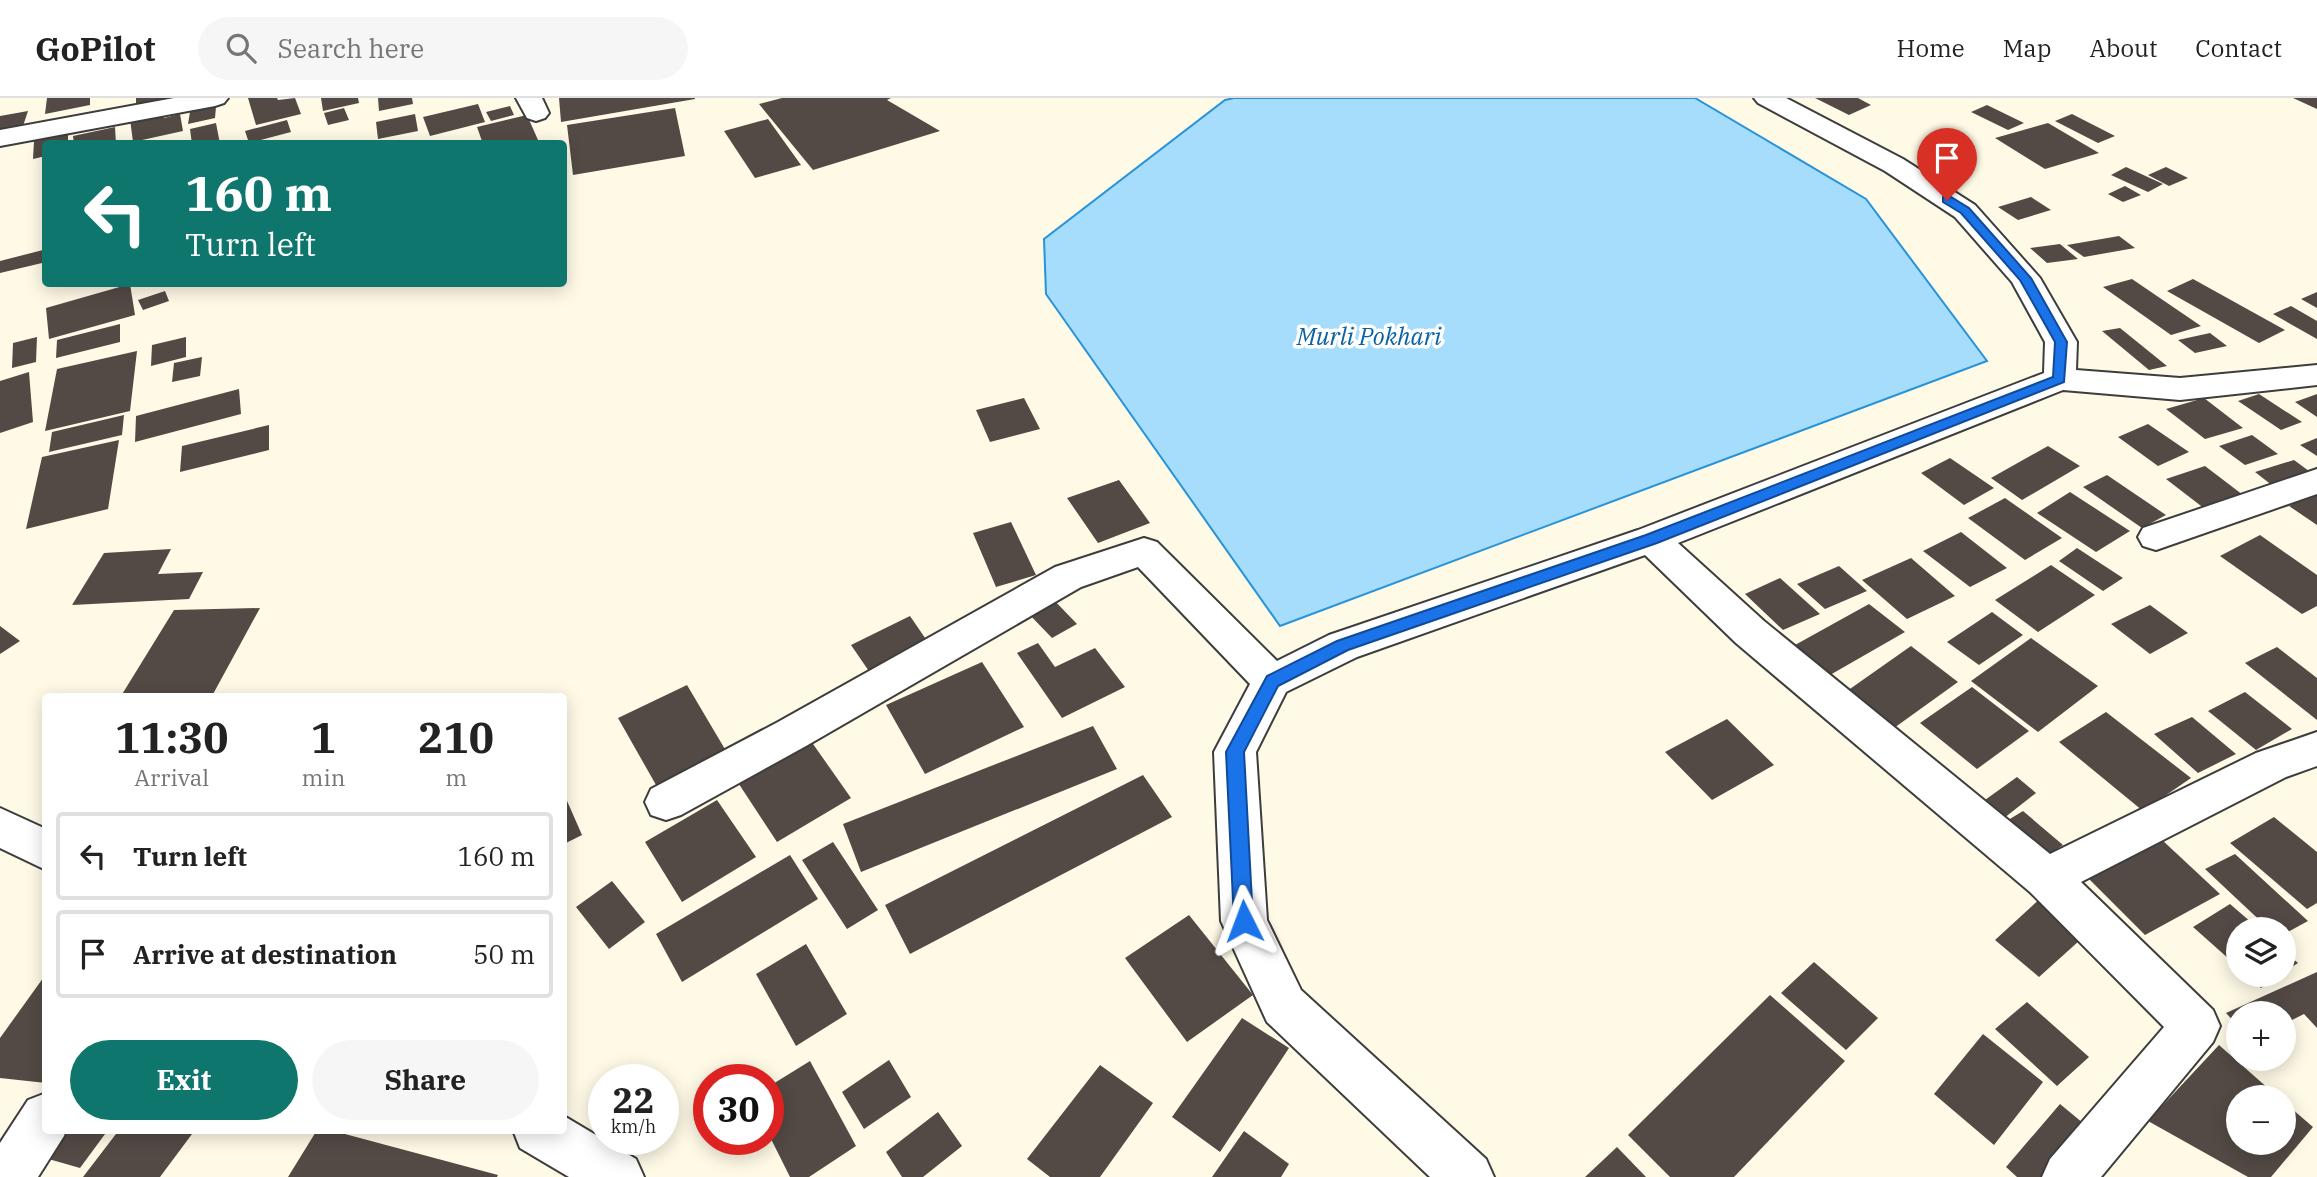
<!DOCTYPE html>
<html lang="en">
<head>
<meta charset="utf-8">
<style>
	body { margin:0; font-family:"IBM Plex Serif",serif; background:#f6f6f6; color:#222; height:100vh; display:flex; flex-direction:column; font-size:26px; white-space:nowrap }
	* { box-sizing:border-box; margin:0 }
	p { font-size:23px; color:#767676 }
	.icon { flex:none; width:38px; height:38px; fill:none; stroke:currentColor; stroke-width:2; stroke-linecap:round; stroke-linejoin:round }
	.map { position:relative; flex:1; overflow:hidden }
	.sheet { position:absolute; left:42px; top:595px; width:525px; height:441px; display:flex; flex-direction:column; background:#fff; border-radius:7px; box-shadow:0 4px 18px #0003 }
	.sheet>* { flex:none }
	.banner { position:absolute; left:42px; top:42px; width:525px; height:147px; border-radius:7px; box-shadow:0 4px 18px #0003; background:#0f766e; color:#fff; overflow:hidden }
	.tools { position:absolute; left:2226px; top:819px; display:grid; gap:14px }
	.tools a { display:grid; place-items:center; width:70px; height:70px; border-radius:50%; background:#fff; box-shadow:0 4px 18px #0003; font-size:35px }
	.speed { position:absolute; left:588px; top:966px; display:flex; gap:14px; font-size:35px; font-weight:700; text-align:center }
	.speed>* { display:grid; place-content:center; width:91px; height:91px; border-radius:50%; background:#fff; box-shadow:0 4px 18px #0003; line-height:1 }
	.speed small { font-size:18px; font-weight:400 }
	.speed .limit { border:10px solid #d22; background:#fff; color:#111 }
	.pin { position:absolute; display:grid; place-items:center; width:60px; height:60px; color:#fff; margin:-72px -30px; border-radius:50% 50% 50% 0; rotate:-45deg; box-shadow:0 0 7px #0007 }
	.pin .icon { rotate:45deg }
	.me { position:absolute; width:77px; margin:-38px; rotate:357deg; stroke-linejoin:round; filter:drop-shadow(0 0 5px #0008) }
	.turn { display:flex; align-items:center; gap:24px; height:147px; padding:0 28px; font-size:32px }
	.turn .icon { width:91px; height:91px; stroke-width:2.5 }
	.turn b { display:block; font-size:49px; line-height:60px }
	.eta { display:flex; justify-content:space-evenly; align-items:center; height:119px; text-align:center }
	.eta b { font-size:42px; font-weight:700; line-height:49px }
	.action { display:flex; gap:14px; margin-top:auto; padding:14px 28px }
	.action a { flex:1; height:80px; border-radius:42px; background:#0f766e; color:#fff; font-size:28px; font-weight:700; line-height:80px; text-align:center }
	.action a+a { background:#f6f6f6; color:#222 }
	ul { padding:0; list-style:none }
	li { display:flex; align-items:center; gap:21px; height:88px; margin:0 14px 10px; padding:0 14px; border:4px solid #e0e0e0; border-radius:7px }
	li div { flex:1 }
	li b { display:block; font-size:26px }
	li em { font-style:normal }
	header { display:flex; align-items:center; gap:42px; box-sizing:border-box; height:98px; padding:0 35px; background:#fff; border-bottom:2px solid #e0e0e0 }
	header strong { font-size:33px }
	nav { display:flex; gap:38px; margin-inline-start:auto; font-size:24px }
	.search { width:490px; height:63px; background:#f6f6f6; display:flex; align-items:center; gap:18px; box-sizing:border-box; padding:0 24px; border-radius:38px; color:#767676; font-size:26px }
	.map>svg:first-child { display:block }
	.water { fill:#a6dcfc; stroke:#2793d9; stroke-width:2 }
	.building { fill:#534a45 }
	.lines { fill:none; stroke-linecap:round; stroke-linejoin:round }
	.minor-casing { stroke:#3d3d3d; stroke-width:4 }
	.minor { fill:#fff; fill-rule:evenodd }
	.route { fill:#1a73e8; stroke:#114b97; stroke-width:2 }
	.labels { text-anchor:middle; stroke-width:7; stroke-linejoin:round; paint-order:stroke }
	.water-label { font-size:24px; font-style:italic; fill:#0a62a4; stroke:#fff }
</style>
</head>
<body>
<header>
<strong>GoPilot</strong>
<div class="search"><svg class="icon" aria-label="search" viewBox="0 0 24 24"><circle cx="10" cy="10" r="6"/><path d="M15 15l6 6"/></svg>Search here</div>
<nav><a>Home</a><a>Map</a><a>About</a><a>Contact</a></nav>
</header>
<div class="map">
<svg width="2317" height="1079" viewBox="0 0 2317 1079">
	<rect width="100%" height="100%" fill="#fffae6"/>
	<!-- water -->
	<path class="water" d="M1234 0H1695L1866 101 1987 263 1280 528 1046 196 1044 141 1225 2Z"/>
	<!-- building -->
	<path class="building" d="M47 0H90V7L45 16Z
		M136 0H165V1L136 7Z
		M248 0H277L278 2 295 0 301 16 256 27Z
		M321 0H358L359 5 323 13Z
		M378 0H412L413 6 379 13Z
		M559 0H695V1L561 24Z
		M782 0H891L887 2 940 33 813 72 759 6Z
		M1815 0H1858L1871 7 1849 17Z
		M2293 0H2317V11Z
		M478 6 485 24 430 38 423 19Z
		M1987 7 2024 25 2008 32 1971 14Z
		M510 8 514 17 491 23 486 14Z
		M216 9 215 20 188 26 190 14Z
		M344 10 349 22 328 27 324 15Z
		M675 10 685 58 573 77 567 27Z
		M28 13 22 31 0 35V18Z
		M163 14 164 20 180 16 183 33 133 44 130 21Z
		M415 16 418 33 378 41 376 24Z
		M2072 16 2115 38 2098 45 2055 23Z
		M527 17 538 42 523 46H483L477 29Z
		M768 21 801 67 755 80 724 33Z
		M287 22 291 34 249 45 245 33Z
		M216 25 220 46H192L190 31Z
		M2048 25 2099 55 2045 71 1995 40Z
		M115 29 116 46H74L73 38Z
		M68 36V46H46V58L33 61 34 43Z
		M2126 69 2163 86 2148 94 2111 77Z
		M2166 69 2188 80 2169 88 2148 77Z
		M2125 88 2141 97 2123 104 2108 96Z
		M2031 99 2051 112 2018 122 1998 109Z
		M2119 138 2135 150 2084 159 2067 147Z
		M2060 146 2078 161 2047 165 2030 150Z
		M43 152 42 165 0 175V163Z
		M2132 181 2201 228 2171 237 2103 189Z
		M2193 181 2285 232 2259 245 2167 193Z
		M130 186 135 217 49 241 46 210Z
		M165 193 169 203 143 212 138 202Z
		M2317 194V210L2301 201Z
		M2291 208 2317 223V241L2273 216Z
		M120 226V244L56 260 57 242Z
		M2120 230 2167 268 2149 272 2102 233Z
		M2210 235 2227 248 2195 255 2178 242Z
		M37 239 36 264 12 270 13 245Z
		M186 239V259L151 268 152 247Z
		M137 253 130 313 45 333 57 271Z
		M202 259 200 278 172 284 174 265Z
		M29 274 33 324 0 335V283Z
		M239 291 241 316 135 344 136 318Z
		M2259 296 2302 324 2281 332 2238 303Z
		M2317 296V319L2295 304Z
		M1024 300 1040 331 990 344 976 312Z
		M2204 300 2243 330 2205 341 2166 311Z
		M124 317 122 337 49 354 52 334Z
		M2148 326 2189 354 2158 368 2118 339Z
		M269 327V352L180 374 182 348Z
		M2252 337 2278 356 2245 367 2219 348Z
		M2317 340V358L2300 347Z
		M119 342 108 411 26 431 42 359Z
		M2048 348 2080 368 2022 402 1991 380Z
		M1950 360 1994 390 1964 407 1921 375Z
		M2294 362 2313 376 2273 388 2255 374Z
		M2205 368 2243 397 2205 411 2166 381Z
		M2107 377 2166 417 2142 430 2083 389Z
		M1119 382 1150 425 1098 445 1067 400Z
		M2070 394 2130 433 2096 454 2037 415Z
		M2317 395V427L2289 408Z
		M2005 400 2062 440 2025 462 1968 420Z
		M1011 424 1036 477 996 489 973 435Z
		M1961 434 2007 470 1970 489 1923 453Z
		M2260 437 2317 477V508L2302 516 2220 458Z
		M2077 450 2123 480 2103 493 2059 463Z
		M171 451 158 476 203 474 189 501 72 507 104 455Z
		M1911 460 1955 498 1907 521 1862 482Z
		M2051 467 2095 497 2038 534 1995 502Z
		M1839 468 1867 493 1825 511 1797 486Z
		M1780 480 1820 516 1783 532 1745 496Z
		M1051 499 1077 526 1052 540 1026 513Z
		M1869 506 1905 534 1830 577 1795 547Z
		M2150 507 2188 535 2150 556 2111 526Z
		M260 510 212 598H121L174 512Z
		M1992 514 2023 537 1979 567 1947 544Z
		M910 518 934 553 875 582 851 547Z
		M0 528 20 543 0 556Z
		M2031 540 2098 588 2038 634 1971 583Z
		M1038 545 1055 569 1095 550 1125 589 1062 620 1017 555Z
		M1911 548 1958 584 1894 630 1847 593Z
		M2277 549 2317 580V622L2245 565Z
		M982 564 1024 629 925 676 886 607Z
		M687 587 729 658 660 694 618 620Z
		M1972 589 2029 633 1977 671 1920 625Z
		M2245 594 2292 631 2256 652 2208 613Z
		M2106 614 2191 680 2143 713 2059 644Z
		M2192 619 2236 656 2198 675 2154 636Z
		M1727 621 1774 667 1712 702 1665 654Z
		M1093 628 1117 671 861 774 843 726Z
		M806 636 851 700 777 744 733 677Z
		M1143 677 1172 719 910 856 885 807Z
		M2017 679 2036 695 1999 724 1978 707Z
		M564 696 582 737 564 746Z
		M717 702 756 759 682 804 645 744Z
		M2023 713 2063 747 2040 762 2000 727Z
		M2274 719 2317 754V805L2307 811 2230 745Z
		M2161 741 2220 796 2145 837 2087 779Z
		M833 744 878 812 847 831 802 762Z
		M2235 756 2308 823 2284 836V831H2269L2205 771Z
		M790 757 818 801 682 884 656 836Z
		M612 783 645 824 609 851 576 809Z
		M2044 797 2089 834 2039 879 1995 842Z
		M2230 806 2259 831H2238V869L2193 829Z
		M1189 817 1253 897 1187 944 1125 860Z
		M806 846 847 916 796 948 756 876Z
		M2284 853 2298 865 2284 874Z
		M1814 864 1878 920 1846 952 1781 895Z
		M2317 874V930L2304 916 2284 926V915H2238V928L2226 915Z
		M46 876V985L0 980V940Z
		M2246 877H2280L2261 890Z
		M1770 897 1845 963 1734 1079H1670L1628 1037Z
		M2027 904 2089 959 2057 988 1995 931Z
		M1242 920 1289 950 1220 1054 1172 1019Z
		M1983 936 2043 984 1994 1047 1934 996Z
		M2219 947 2278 999H2238V1045H2284V1004L2313 1029 2271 1079H2248L2148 1023Z
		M889 962 911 999 864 1031 842 994Z
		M810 963 856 1048 809 1079H790L768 1035V989Z
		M1100 967 1153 1005 1100 1079H1050L1027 1061Z
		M2060 1006 2089 1030 2048 1079H2017L2006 1069Z
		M938 1014 962 1048 923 1079H902L886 1054Z
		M57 1032H108L80 1070 38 1058Z
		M119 1032H195L160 1079H83Z
		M317 1032H330L498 1077 497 1079H288Z
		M1244 1033 1289 1066 1281 1079H1212Z
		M1617 1049 1646 1079H1585Z"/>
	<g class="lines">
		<!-- minor casing -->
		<g class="minor-casing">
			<path id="minor" d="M174 0H228L224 5 215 8 0 48V32Z
				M516 0H542L549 15 545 20 536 23 527 20Z
				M1754 0H1786L1903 61 1975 107 2040 180 2077 244 2076 272 2180 280 2317 267V287L2180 302 2063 292 1678 445 1764 523 2050 756 2256 655 2317 634V668L2286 679 2081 784 2213 912 2220 928 2213 944 2101 1079H2042L2050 1061 2164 929 2030 794 1736 545 1645 457 1357 559 1286 594 1256 654 1267 822 1301 892 1486 1061 1494 1079H1430L1267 924 1221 823 1214 654 1250 586 1138 469 1081 489 806 648 681 717 666 722 651 717 645 704 651 691 778 624 1055 469 1144 440 1157 444 1277 563 1329 537 1638 432 2044 275 2045 244 2012 184 1955 119 1885 73 1758 5Z
				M2317 371V396L2156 452 2143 448 2138 439 2143 430Z
				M0 710 46 731V772L0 750Z
				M46 995V1032H66L64 1038 38 1079H0V1045L28 1002Z
				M564 1018 636 1061 644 1079H569L520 1050 513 1032H564Z"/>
		</g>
		<!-- minor -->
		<use href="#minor" class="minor"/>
	</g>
	<!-- route -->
	<path class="route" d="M1943 99H1951L1969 110 2031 180 2067 244 2064 284 1657 445 1348 552 1278 588 1244 654 1253 823 1250 829 1244 832 1237 829 1234 823 1226 654 1267 578 1337 543 1646 437 2053 279 2055 244 2020 182 1961 115 1943 104Z"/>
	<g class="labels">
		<!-- water labels -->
		<g class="water-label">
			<text x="1369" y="247">Murli Pokhari</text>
		</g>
	</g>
</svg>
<div class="tools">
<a><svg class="icon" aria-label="layers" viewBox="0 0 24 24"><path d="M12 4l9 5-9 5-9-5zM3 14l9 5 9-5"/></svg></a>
<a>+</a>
<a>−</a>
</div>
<div class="speed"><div>22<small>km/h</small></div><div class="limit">30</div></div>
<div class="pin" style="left:1947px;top:102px;background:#d93025"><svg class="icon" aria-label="arrive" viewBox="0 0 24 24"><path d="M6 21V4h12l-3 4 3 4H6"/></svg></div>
<svg class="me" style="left:1244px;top:823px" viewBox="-20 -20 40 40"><path d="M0-17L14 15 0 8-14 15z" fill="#1a73e8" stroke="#fff" stroke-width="4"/></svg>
<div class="banner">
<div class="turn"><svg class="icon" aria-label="left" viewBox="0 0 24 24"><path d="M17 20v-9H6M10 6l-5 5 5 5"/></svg><div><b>160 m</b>Turn left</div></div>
</div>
<section class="sheet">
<div class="eta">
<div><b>11:30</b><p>Arrival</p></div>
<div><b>1</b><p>min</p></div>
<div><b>210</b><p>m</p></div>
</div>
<ul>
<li><svg class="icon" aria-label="left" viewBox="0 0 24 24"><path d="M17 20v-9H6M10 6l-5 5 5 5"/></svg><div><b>Turn left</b></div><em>160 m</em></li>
<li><svg class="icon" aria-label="arrive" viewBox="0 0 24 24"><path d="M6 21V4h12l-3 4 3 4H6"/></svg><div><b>Arrive at destination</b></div><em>50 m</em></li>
</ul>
<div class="action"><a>Exit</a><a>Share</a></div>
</section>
</div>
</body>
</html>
